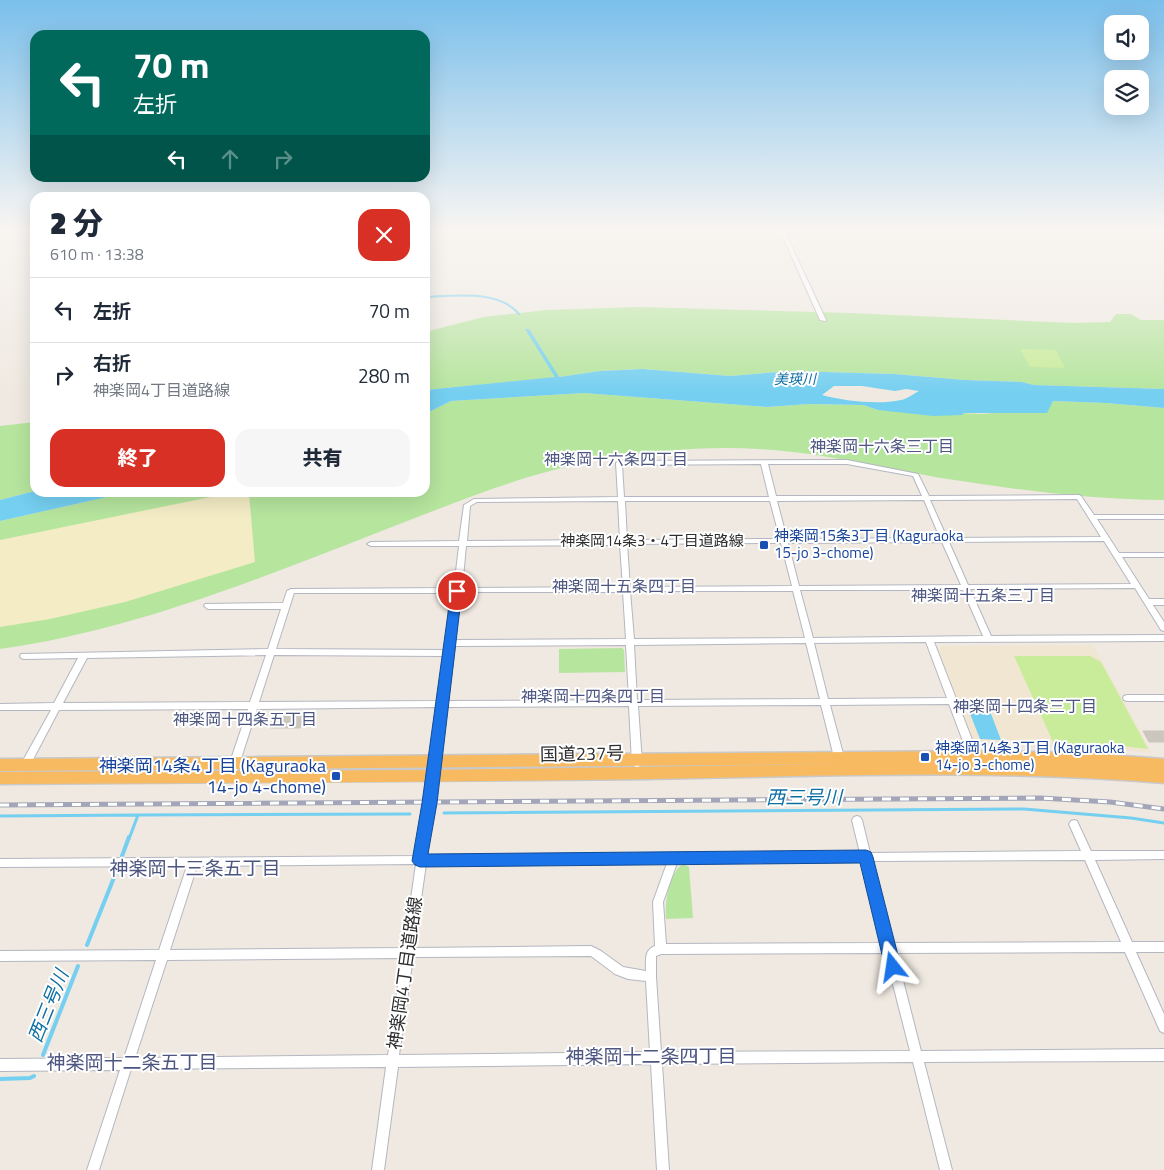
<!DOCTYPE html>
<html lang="ja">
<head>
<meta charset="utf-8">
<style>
	body { margin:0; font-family:"Titillium Web","Noto Sans JP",sans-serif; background:#f6f6f7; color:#1f2937; height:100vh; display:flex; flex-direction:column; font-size:19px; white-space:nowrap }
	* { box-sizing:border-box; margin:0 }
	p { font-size:16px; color:#747a83 }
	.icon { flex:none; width:28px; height:28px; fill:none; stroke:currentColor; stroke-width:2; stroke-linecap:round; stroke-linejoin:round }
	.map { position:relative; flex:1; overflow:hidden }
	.drawer { position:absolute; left:30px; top:192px; width:400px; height:305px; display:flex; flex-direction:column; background:#fff; border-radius:15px; box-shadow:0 5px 20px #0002 }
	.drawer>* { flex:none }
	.banner { position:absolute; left:30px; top:30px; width:400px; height:152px; border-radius:15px; box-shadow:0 5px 20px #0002; background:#00695c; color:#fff; overflow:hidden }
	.fabs { position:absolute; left:1104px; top:15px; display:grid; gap:10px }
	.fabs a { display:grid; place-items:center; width:45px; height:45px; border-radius:10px; background:#fff; box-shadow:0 5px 20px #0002; font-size:25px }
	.pin { position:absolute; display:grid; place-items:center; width:42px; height:42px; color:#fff; margin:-21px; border:2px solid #fff; border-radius:50%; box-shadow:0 1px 5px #0007 }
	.me { position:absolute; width:55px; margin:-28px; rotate:345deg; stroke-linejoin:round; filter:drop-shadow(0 0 4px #0008) }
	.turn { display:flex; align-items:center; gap:18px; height:105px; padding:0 20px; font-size:22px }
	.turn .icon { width:65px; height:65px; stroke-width:2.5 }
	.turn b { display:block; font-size:35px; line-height:42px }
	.lanes { display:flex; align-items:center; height:48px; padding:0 20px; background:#0003; justify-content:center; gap:25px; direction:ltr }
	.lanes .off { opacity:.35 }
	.round { display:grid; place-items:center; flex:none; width:52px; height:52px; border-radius:15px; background:#f6f6f7 }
	.overview { display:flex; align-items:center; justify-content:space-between; height:85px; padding:0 20px }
	h1 { font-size:30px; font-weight:800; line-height:38px }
	.button { display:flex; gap:10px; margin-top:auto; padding:10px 20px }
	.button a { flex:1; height:58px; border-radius:15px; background:#d93025; color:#fff; font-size:20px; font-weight:800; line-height:58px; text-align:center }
	.button a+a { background:#f6f6f7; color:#1f2937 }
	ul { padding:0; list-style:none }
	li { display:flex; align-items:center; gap:15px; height:65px; padding:0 20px; border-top:1px solid #e0e1e3 }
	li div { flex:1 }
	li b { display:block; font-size:19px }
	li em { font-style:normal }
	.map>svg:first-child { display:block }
	.education { fill:#f0e6d1 }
	.green { fill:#b6e59e }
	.sand { fill:#f3ecc5 }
	.pitch { fill:#c9ec9a }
	.water { fill:#75cff0; fill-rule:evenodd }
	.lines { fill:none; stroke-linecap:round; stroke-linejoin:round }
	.stream-far2 { stroke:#75cff0; stroke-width:2 }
	.stream-far1 { stroke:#75cff0; stroke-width:3 }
	.stream { stroke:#75cff0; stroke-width:4 }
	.building { fill:#cbc7bf; stroke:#cbc5ba }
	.minor-casing { stroke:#b4b7c1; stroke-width:2 }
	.trunk-casing { stroke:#c9c9c9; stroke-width:3 }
	.minor { fill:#fff; fill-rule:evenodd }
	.trunk { fill:#f8ba60; fill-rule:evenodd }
	.rail-casing { stroke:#a3a6b8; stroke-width:5 }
	.rail { stroke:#fff; stroke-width:3; stroke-dasharray:9; stroke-linecap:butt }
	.route { fill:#1a73e8; stroke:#114b97 }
	.transit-dot { fill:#1a4fb4; stroke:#fff; stroke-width:2 }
	.labels { text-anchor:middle; stroke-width:4; stroke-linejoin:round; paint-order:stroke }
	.far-water-label { font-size:14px; font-style:italic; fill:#0d6fa3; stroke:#fff }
	.transit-label { font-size:15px; fill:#164399; stroke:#fff; text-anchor:start }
	.street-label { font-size:15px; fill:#2e2e2e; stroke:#fff }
	.neighbourhood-label { font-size:16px; fill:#4d5680; stroke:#fff }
	.near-street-label { font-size:18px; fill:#2e2e2e; stroke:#fff }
	.near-transit-label { font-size:18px; fill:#164399; stroke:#fff; text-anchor:end }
	.near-water-label { font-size:19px; font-style:italic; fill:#0d6fa3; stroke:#fff }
	.near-neighbourhood-label { font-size:19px; fill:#4d5680; stroke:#fff }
</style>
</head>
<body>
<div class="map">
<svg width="1164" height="1170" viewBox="0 0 1164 1170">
	<rect width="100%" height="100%" fill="#efe9e1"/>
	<!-- education -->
	<path class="education" d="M1093 645 1152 753 1116 749 975 745 938 650 942 646Z"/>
	<!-- green -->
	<path class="green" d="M639 307 850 313 1073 323 1110 322 1116 314H1131L1141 320H1164V389L1034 385 1022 382 965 380 894 374 790 371 730 376 643 369 600 371 559 377 425 390V332L484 317 547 310Z
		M584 393 767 407 809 404 863 405 878 410 983 414 1011 411 1032 413 1053 401 1106 403 1164 408V500C1092 500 1019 490 948 479 885 469 823 452 758 449 707 446 653 451 602 459 524 473 452 504 379 532 256 580 131 631 0 649V521L125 493 425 492V414L451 401Z
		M35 422V491L0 500V426Z
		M622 648 624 650 625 672 559 673V649Z
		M683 864 689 867 693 918 666 919C665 901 668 874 683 864Z"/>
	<!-- sand -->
	<path class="sand" d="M235 492 249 493 255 562 125 602 50 619 0 627V540Z"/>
	<!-- pitch -->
	<path class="pitch" d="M1020 349 1056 350 1065 368 1030 367Z
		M1014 656H1090L1101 662 1148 749 1114 745 1054 744Z"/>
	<!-- water -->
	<path class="water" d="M525 329H529L559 377 600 371 643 369 730 376 790 371 894 374 965 380 1022 382 1034 385 1164 389V408L1106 403 1053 401 1047 413H964L962 415 933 416 878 410 863 405 809 404 767 407 584 393 451 401 425 414V390L555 377ZM834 386H862L895 391 906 389 919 391C913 394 907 399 901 400 879 405 843 401 822 395Z
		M35 491V492L125 493 0 521V500Z
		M967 706H988L1001 740 980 739Z"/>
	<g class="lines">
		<!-- stream-far2 -->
		<path class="stream-far2" d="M425 297C454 296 498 289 519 314
			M35 302 33 304 35 305"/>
		<!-- stream-far1 -->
		<path class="stream-far1" d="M444 813 1024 809 1131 818 1164 823
			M0 816 138 815
			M129 839 138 815 410 814"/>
		<!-- stream -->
		<path class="stream" d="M122 856 129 837
			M87 945 117 870
			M43 1055 78 966
			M0 1079 30 1078 34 1076"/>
	</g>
	<!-- building -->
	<path class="building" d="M275 715H304L300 728H271Z
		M1143 731H1164V742H1149Z"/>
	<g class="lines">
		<!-- minor casing -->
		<g class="minor-casing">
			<path id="minor" d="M780 230H784L826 320 825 321 820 320Z
				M847 460 918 474 929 496 1079 495 1081 496 1094 515H1164V519H1097L1119 553H1164V557H1122L1149 599H1164V605H1153L1164 622V631L1161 630 1135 588 970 589 991 636 1164 635V641L934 642 980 760 978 763 975 764 972 763 970 760 949 704 830 705 845 761 843 764 840 765 837 764 835 761 821 705 638 706 642 763 640 766 637 767 634 766 632 763 629 706 447 707 427 856 860 853 852 820 854 817 857 816 860 817 862 820 870 853 1081 851 1069 824 1071 821 1074 820 1077 821 1091 851H1164V859L1095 860 1132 942H1164V952H1136L1164 1014V1033L1160 1031 1125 952 896 953 921 1051 1164 1049V1061L924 1062 952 1170H940L913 1062 662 1064 669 1170H657L651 1064 398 1067 384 1170H372L386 1067 131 1069 99 1170H87L120 1070 0 1071V1059L124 1058 156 960 0 961V951L159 950 187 866 0 867V859L417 856 438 707 257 709 235 777 233 780 230 781 227 780 225 777 248 709 59 710 28 769 25 770 22 769 20 766 51 710H0V704L54 703 78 658 24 659 21 658 20 656 21 654 268 649 281 609H208L204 606 205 604 283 603 287 591 291 589 454 588 459 546H371L367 544 371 542 459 541 464 505 474 499 618 497 616 463 619 461ZM761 464 769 497H624L622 465ZM768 464H847L913 476 922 496H776ZM1077 499 1101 537 947 538 930 500ZM924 500 940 538 787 539 777 501ZM618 501 620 540 467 541 470 506 477 502ZM625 501H770L780 539 627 540ZM1104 541 1131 584 968 585 949 542ZM942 542 961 585 799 586 788 543ZM781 543 792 586 630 587 627 544ZM620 545 623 587 462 588 466 546ZM800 590H963L983 636 813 638ZM630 591H793L805 638 634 639ZM461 592H623L626 639 455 640ZM294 593H453L447 641 446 643V650L276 649ZM926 642 947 698 828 699 814 643ZM806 643 820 699 637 700 634 645ZM626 645 629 700 448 701 455 646ZM266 655 250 702 63 703 87 658ZM274 655 445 656 439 701 259 702ZM1085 860 1121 942 894 943 872 861ZM863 861 883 943 666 944 663 902 677 863ZM667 863 653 902 655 946C644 950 646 960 646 971L623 967 601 951 591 946 414 948 426 864ZM416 864 404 948 170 950 197 866ZM885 953 910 1051 661 1052 656 977V956L661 954ZM591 956 615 974 628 979 646 981 650 1052 399 1055 413 957ZM402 958 388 1055 135 1058 167 960Z
				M1127 695H1164V701H1127L1124 700 1123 698 1124 696Z"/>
		</g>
		<!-- trunk casing -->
		<g class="trunk-casing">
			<path id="trunk" d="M974 751 1084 753 1164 759V783C993 769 821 776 649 779 433 782 217 783 0 784V772L433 770 840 764 0 771V759Z"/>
		</g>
		<!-- minor -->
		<use href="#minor" class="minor"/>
		<!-- trunk -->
		<use href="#trunk" class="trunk"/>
		<!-- rail casing -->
		<g class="rail-casing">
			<path id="rail" d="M0 805 1040 798 1110 802 1164 809"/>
		</g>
		<!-- rail -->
		<use href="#rail" class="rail"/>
	</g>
	<!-- sky -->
	<linearGradient id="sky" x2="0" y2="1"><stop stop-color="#7abfeb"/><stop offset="0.58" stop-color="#f8f5f2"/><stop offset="1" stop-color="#f8f5f2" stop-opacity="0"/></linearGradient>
	<rect width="1164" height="394" fill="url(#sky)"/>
	<!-- route -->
	<path class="route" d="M457 587 462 591 437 803 428 854 866 850 871 852 873 857 901 967 899 972 893 974 887 972 885 967 860 863 420 867 415 865 412 861 422 803 451 591Z"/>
	<!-- markers -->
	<g class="transit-dot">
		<rect x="759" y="540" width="10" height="10" rx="2.5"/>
		<rect x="920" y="752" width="10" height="10" rx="2.5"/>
		<rect x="331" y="771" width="10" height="10" rx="2.5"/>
	</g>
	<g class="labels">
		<!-- far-water labels -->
		<g class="far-water-label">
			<text transform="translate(795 379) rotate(-1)" y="5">美瑛川</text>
		</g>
		<!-- transit labels -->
		<g class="transit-label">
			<text x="774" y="541">神楽岡15条3丁目 (Kaguraoka<tspan x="774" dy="17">15-jo 3-chome)</tspan></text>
			<text x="935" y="753">神楽岡14条3丁目 (Kaguraoka<tspan x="935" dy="17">14-jo 3-chome)</tspan></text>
		</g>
		<!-- street labels -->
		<g class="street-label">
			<text x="652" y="546">神楽岡14条3・4丁目道路線</text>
		</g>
		<!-- neighbourhood labels -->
		<g class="neighbourhood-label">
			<text x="882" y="452">神楽岡十六条三丁目</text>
			<text x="616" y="465">神楽岡十六条四丁目</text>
			<text x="624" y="592">神楽岡十五条四丁目</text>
			<text x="983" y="601">神楽岡十五条三丁目</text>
			<text x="593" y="702">神楽岡十四条四丁目</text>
			<text x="1025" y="712">神楽岡十四条三丁目</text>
			<text x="245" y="725">神楽岡十四条五丁目</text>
		</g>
		<!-- near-street labels -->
		<g class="near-street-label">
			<text transform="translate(582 754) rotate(-1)" y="6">国道237号</text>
			<text transform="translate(405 973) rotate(-82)" y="6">神楽岡4丁目道路線</text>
		</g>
		<!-- near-transit labels -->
		<g class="near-transit-label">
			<text x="326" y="772">神楽岡14条4丁目 (Kaguraoka<tspan x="326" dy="21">14-jo 4-chome)</tspan></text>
		</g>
		<!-- near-water labels -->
		<g class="near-water-label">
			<text x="804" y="804">西三号川</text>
			<text transform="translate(48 1006) rotate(-68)" y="7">西三号川</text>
		</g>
		<!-- near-neighbourhood labels -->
		<g class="near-neighbourhood-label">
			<text x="195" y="875">神楽岡十三条五丁目</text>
			<text x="651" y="1063">神楽岡十二条四丁目</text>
			<text x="132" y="1069">神楽岡十二条五丁目</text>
		</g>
	</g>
</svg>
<div class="fabs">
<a><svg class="icon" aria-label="sound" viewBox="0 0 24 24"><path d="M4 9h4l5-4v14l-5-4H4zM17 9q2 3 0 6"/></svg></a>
<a><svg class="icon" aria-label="layers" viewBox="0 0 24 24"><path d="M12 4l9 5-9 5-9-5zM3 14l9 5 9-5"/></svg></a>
</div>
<div class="pin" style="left:457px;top:591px;background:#d93025"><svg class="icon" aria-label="arrive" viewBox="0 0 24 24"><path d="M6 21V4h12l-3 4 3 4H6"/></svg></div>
<svg class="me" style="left:893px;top:967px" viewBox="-20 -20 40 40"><path d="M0-17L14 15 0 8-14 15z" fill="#1a73e8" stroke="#fff" stroke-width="4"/></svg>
<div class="banner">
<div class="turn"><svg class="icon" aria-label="left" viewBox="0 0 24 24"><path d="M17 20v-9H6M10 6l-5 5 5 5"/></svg><div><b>70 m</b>左折</div></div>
<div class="lanes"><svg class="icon" aria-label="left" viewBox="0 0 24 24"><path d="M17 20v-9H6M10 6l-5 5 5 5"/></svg><svg class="icon off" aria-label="ahead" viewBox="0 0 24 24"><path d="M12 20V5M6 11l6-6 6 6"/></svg><svg class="icon off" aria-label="right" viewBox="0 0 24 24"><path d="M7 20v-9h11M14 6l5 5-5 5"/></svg></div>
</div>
<section class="drawer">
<div class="overview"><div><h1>2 分</h1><p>610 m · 13:38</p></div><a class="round" style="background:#d93025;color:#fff"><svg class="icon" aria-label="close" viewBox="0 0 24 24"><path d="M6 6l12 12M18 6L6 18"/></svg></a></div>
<ul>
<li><svg class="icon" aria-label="left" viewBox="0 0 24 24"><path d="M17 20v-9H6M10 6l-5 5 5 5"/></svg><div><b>左折</b></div><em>70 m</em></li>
<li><svg class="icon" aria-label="right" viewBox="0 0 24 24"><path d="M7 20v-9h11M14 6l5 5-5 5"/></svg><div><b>右折</b><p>神楽岡4丁目道路線</p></div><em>280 m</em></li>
</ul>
<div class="button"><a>終了</a><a>共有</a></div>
</section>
</div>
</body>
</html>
